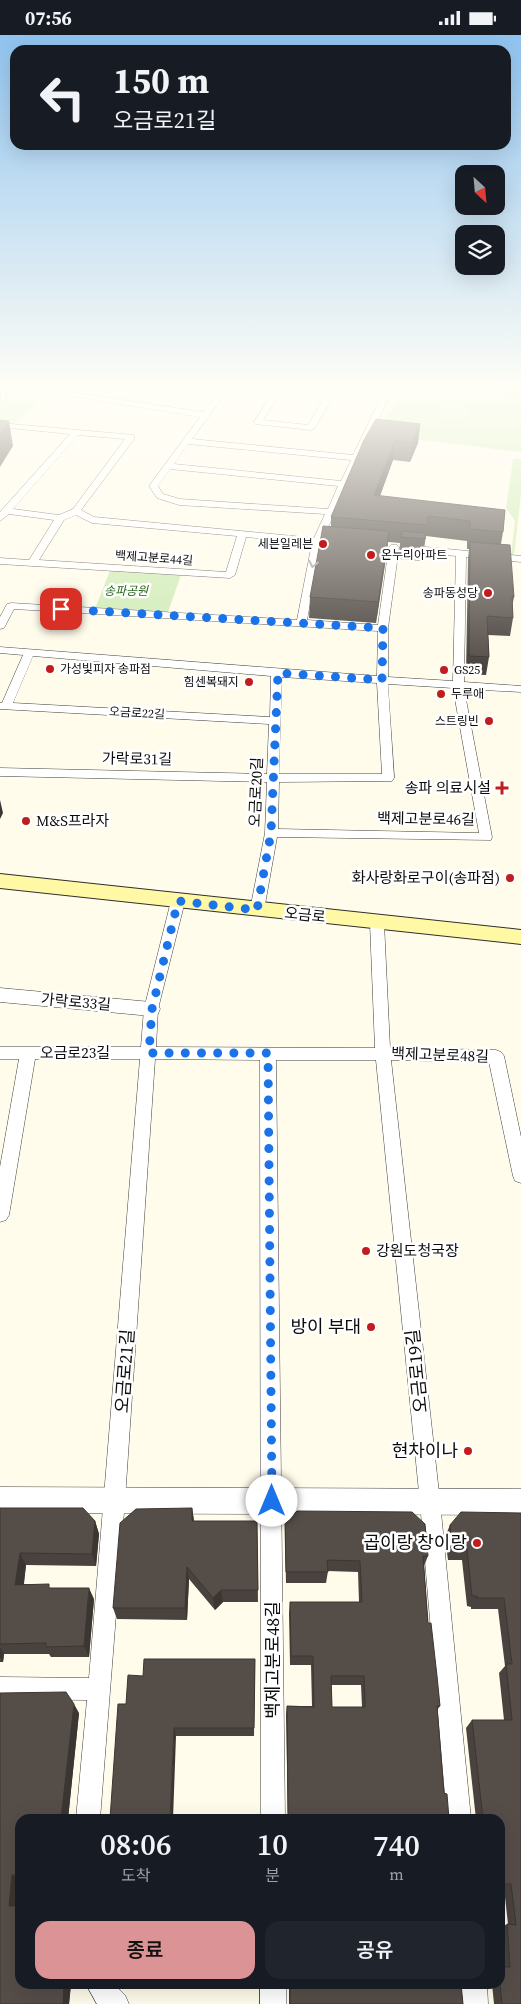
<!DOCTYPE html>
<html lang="ko">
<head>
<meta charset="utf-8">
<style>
	body { margin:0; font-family:"Source Serif 4","Noto Sans KR",serif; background:#20242c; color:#f1f3f6; height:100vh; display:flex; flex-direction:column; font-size:19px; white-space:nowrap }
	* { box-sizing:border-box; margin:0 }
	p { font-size:16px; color:#9ea1a6 }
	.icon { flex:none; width:28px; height:28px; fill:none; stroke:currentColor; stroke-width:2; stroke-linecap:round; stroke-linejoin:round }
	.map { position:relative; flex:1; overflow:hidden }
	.drawer { position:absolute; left:15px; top:1779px; width:490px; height:175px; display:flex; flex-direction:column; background:#171b24; border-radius:15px; box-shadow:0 5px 20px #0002 }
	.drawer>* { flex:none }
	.guide { position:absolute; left:10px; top:10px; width:501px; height:105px; border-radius:15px; box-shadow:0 5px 20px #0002; background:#171b24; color:#f1f3f6; overflow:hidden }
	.needle { width:32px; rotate:154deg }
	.buttons { position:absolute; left:455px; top:130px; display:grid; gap:10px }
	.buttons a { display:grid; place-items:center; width:50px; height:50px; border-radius:10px; background:#171b24; box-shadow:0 5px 20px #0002; font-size:25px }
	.pin { position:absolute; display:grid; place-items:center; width:42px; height:42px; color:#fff; margin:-21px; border-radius:10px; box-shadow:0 2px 8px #0006 }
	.me { position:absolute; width:55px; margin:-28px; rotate:0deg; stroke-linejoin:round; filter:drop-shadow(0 0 4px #0008) }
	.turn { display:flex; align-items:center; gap:18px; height:105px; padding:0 20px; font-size:22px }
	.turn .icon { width:65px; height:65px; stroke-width:2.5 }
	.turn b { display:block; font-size:35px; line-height:42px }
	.eta { display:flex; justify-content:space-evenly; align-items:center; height:85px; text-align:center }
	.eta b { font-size:30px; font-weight:600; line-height:35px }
	.action { display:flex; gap:10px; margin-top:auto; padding:10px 20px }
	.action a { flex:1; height:58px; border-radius:15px; background:#dc9395; color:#111; font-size:20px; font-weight:600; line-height:58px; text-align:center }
	.action a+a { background:#20242c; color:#f1f3f6 }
	.status { display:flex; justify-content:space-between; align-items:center; height:35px; padding:0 25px; background:#171b24; direction:ltr }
	.status svg { height:14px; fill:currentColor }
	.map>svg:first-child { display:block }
	.green { fill:#ceebb3 }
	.pitch { fill:#e0f2c5 }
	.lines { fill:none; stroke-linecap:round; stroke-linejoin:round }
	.minor-casing { stroke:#3f3f3f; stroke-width:1 }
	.tertiary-casing { stroke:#3f3f3f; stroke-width:1 }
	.secondary-casing { stroke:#2e2e2e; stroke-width:2 }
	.minor { fill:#fff; fill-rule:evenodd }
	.tertiary { fill:#fff; fill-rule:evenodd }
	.secondary { fill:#fff9a6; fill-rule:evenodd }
	.wall { fill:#49423e; fill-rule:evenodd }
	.shaded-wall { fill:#3c3632 }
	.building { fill:#554d48; stroke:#3c3632; fill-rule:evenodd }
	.oneway { stroke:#9e9e9e }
	.route { stroke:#1a73e8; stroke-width:9; stroke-dasharray:0 16.2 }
	.poi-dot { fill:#c21d1e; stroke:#fff; stroke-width:2 }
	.labels { text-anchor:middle; stroke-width:5; stroke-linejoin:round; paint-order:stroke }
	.far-poi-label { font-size:12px; fill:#0c0c0c; stroke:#fff; text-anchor:end }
	.far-street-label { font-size:12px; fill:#0c0c0c; stroke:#fff }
	.far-park-label { font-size:12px; font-style:italic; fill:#26661a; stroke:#fff }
	.street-label { font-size:15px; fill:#0c0c0c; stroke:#fff }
	.poi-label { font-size:15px; fill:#0c0c0c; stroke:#fff; text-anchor:end }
	.near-poi-label { font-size:18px; fill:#0c0c0c; stroke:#fff; text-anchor:end }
	.near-street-label { font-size:18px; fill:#0c0c0c; stroke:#fff }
</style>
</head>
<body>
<div class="status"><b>07:56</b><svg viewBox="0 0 49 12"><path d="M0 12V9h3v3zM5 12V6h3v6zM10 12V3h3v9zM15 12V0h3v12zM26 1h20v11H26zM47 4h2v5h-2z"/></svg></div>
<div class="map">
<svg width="521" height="1969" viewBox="0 0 521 1969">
	<rect width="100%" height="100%" fill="#fffceb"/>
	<!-- green -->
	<path class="green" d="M10 356 44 360 15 389 0 388V366Z
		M403 356H501L521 359V417L375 399Z
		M513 424H521V458L514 521H511L515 486 506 473Z
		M111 533 182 537 167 580 94 576Z"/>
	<!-- pitch -->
	<path class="pitch" d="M445 370 470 373 466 386 439 384Z"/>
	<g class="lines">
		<!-- minor casing -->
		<g class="minor-casing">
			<path id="minor" d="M2 356H10L3 366H0Z
				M41 356H63L203 377 219 356H227L192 404 353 420 384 356H392L323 503 341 505 346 508 341 511 321 509 307 585 378 590 389 512 391 510H397L399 512 388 593V642L453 646 456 521 404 516 399 513 404 510 521 521V527L466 522 464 647 521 651V657L464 654 492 802 491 805 277 802 264 875 262 878H252L250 875 265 798 267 747 0 741V733L267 739 269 689 0 674V668H2L23 620 0 618V612L377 641 378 596 14 574 4 593 0 594V582L7 569 11 568 297 585 312 508 246 502 235 540 230 543 0 529V523L29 525 54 485 9 479 0 486V477L70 399 0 392V388L134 400V404L81 475 94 482 314 503 325 479 179 470 157 463 149 451 200 382ZM78 400 125 404 73 474 59 480 13 474ZM188 409 351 425 341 446 174 429ZM170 434 338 451 328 474 180 464 163 459 158 451ZM76 480 92 488 237 501 226 537 39 525 64 485ZM33 621 271 641 270 682 13 668ZM282 642 377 648 382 739H279ZM388 649 453 653 479 798 278 794 279 747 392 746 394 743Z
				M274 356H282L263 385 308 390 328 356H336L315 393 311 395 255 389 254 387Z
				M506 356H521V360L507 358Z
				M178 861 183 863 185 866 158 974 156 1012 375 1013 370 888 372 885H382L384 888 390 1013 496 1015 501 1017 504 1021 521 1102V1148L515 1146 513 1141 489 1027 391 1025 440 1467 471 1784H447L420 1467 376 1025H276L285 1784H261L260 1025 155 1024 125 1464 100 1784H76L87 1665 0 1664V1642L89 1643 140 1024H35L9 1180 6 1185 0 1187V1132L19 1024H0V1012H141L144 974 171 866 173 863Z
				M86 1949H114L125 1960 129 1969H97Z
				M260 1949H286V1969H260Z
				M461 1949H487L488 1969H462Z"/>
		</g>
		<!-- tertiary casing -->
		<g class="tertiary-casing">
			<path id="tertiary" d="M0 953 151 967 158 969 160 974 158 979 151 981 0 967Z
				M0 1452 521 1454V1480L0 1478Z"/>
		</g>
		<!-- secondary casing -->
		<g class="secondary-casing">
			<path id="secondary" d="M0 839 521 895V909L0 853Z"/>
		</g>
		<!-- minor -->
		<use href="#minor" class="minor"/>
		<!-- tertiary -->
		<use href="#tertiary" class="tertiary"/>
		<!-- secondary -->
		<use href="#secondary" class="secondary"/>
	</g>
	<!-- wall -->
	<path class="wall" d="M420 389 418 408 410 427 393 425 380 461 505 475 503 497 501 509 514 562 512 572 513 583 510 601 488 600 489 622 486 640 466 639 468 524 469 514H467V506L426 501 422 526 399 524 400 508 388 507 376 588 309 583 310 562 331 491V482L364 405Z
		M0 1473 95 1486 99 1499 96 1531 26 1530 24 1549 51 1553 94 1564 89 1622H51L49 1619H4L3 1627H0Z
		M192 1473 194 1486H257L258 1567H223L215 1575 189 1544 187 1585 117 1584 113 1573Z
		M521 1478V1969H494L492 1949H500L503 1932 500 1892 508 1889 504 1853H500V1784H476L466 1693 472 1685H504L499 1638 505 1631 498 1574H471V1572L467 1571 462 1525H448L445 1502 450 1490Z
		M285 1489 428 1521 424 1531 428 1588 440 1671 437 1675 444 1758 449 1784H288L286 1679 287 1671H312L311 1630H290L289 1578 290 1567H359L358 1537 328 1536 326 1548H286L285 1500ZM331 1650H361L362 1672H332Z
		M255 1624 254 1701H176L126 1669 143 1641Z
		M0 1658 79 1678 68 1784H20V1844L17 1871 20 1949H71L69 1969H0Z
		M254 1949V1951H127L123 1950Z
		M289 1949H461L463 1969H289Z"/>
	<!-- shaded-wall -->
	<path class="shaded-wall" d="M9 386 13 411 0 432V400Z
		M420 389 418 408 410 427 412 408Z
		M395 406 393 425 373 480 374 460Z
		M389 496 387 517 376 588 378 567Z
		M0 765 3 778 0 784Z
		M192 1473 194 1486H192Z
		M95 1486 99 1499 96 1531 92 1519Z
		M20 1518 26 1530 22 1561 15 1550Z
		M187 1532 189 1544 187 1585 185 1573Z
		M89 1553 94 1564 89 1622 84 1611Z
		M221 1555 223 1567 215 1575 213 1563Z
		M0 1613 4 1619 3 1627 0 1622Z
		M74 1669 79 1678 68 1784H61Z
		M174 1693 176 1701 173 1784H170Z
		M12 1840 20 1844 17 1874 9 1871Z
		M64 1949H71L69 1969H63Z"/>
	<!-- building -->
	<path class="building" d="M376 384 420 389 412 408 395 406 374 460 505 475 503 497 470 494V486L428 481 427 490 331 482 364 405Z
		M0 385 9 386 0 400Z
		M323 491 389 496 378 567 310 562Z
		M402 496 426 498 425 504 401 502Z
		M470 507 510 510 514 562H512L513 583 487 581 489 622 469 621Z
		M0 1473H83L95 1486 92 1519 20 1518 15 1550 49 1549V1553H89L84 1611 46 1612V1608L0 1609Z
		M192 1473V1486H257L258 1555H221L213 1563 187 1532 185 1573H113L120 1488 136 1474Z
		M297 1476 412 1477 425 1489 428 1521H423L428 1588H431L437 1641 440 1671H437L444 1758 447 1759 449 1784H288L287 1671 314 1672 313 1621H291L290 1567H362L360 1526 327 1525 328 1537H286L285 1489ZM331 1641H364L365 1672H332Z
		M461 1477 521 1478V1969H502L500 1949V1932H510L507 1889 516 1890 511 1849H500V1784H483L472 1685H512L506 1629H512L504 1563H477V1561H472L467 1514 452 1513 450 1490Z
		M144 1624H255L254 1693H174L170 1784H110L118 1669H126L128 1640 143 1641Z
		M66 1657 74 1669 61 1784H20V1840H12L9 1871H20V1949H64L63 1969H0V1658Z
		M123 1949H253V1950H123Z
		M290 1949H461L463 1969H290Z"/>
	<!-- one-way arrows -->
	<defs><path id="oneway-chevron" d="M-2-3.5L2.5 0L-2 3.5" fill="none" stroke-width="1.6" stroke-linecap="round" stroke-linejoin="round" transform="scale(1.25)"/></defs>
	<use class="oneway" href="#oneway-chevron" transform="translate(313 529) rotate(101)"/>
	<!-- sky -->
	<linearGradient id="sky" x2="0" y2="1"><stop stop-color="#90c3ef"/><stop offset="0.56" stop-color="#fffef6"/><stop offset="1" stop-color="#fffef6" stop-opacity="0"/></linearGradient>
	<rect width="521" height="632" fill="url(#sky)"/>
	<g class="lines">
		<!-- route -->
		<path class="route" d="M61 574 383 593 382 645 278 638 271 798 257 875 178 866 152 974 149 1018H268L272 1466"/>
	</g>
	<!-- markers -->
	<g class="poi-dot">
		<circle cx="323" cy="509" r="5"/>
		<circle cx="371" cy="520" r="5"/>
		<circle cx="488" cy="558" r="5"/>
		<circle cx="50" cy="634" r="5"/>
		<circle cx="444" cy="635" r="5"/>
		<circle cx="249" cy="647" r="5"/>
		<circle cx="441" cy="659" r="5"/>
		<circle cx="489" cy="686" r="5"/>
		<path d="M499.5 745.5h5v5h5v5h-5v5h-5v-5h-5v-5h5z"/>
		<circle cx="26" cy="786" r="5"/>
		<circle cx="510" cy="843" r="5"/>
		<circle cx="366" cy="1216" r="5"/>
		<circle cx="371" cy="1292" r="5"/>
		<circle cx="468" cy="1416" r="5"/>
		<circle cx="477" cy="1508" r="5"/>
	</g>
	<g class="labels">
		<!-- far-poi labels -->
		<g class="far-poi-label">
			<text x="313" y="513">세븐일레븐</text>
			<text x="381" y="524" text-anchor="start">온누리아파트</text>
			<text x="478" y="562">송파동성당</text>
			<text x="60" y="638" text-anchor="start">가성빛피자 송파점</text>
			<text x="454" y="639" text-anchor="start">GS25</text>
			<text x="239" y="651">힘센복돼지</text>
			<text x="451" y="663" text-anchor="start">두루애</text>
			<text x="479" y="690">스트링빈</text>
		</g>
		<!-- far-street labels -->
		<g class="far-street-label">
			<text transform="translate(154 523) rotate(4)" y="4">백제고분로44길</text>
			<text transform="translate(137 678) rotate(3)" y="4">오금로22길</text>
		</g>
		<!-- far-park labels -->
		<g class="far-park-label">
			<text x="126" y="560">송파공원</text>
		</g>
		<!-- street labels -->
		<g class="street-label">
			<text transform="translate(137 724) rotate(1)" y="5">가락로31길</text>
			<text transform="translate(256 757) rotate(-88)" y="5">오금로20길</text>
			<text transform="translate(426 784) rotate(1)" y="5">백제고분로46길</text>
			<text transform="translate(305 880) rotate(6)" y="5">오금로</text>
			<text transform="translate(76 967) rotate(5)" y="5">가락로33길</text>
			<text x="75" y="1023">오금로23길</text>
			<text transform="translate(440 1020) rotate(2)" y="5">백제고분로48길</text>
		</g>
		<!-- poi labels -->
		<g class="poi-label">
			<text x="491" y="758">송파 의료시설</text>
			<text x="36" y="791" text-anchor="start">M&amp;S프라자</text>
			<text x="500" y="848">화사랑화로구이(송파점)</text>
			<text x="376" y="1221" text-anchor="start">강원도청국장</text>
		</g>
		<!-- near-poi labels -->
		<g class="near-poi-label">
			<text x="361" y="1298">방이 부대</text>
			<text x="458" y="1422">현차이나</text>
			<text x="467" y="1514">곱이랑 창이랑</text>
		</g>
		<!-- near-street labels -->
		<g class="near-street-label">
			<text transform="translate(125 1336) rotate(-86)" y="6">오금로21길</text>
			<text transform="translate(417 1336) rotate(-96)" y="6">오금로19길</text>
			<text transform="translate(273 1625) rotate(-90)" y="6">백제고분로48길</text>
		</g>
	</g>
</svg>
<div class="buttons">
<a><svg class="needle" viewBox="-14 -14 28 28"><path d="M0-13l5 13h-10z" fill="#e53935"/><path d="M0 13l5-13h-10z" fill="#9ea1a6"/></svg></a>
<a><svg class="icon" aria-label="layers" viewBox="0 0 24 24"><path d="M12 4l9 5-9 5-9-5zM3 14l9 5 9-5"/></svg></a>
</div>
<div class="pin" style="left:61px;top:574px;background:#d93025"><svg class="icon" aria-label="arrive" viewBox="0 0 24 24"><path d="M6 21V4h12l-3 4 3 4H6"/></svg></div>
<svg class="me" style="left:272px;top:1466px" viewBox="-20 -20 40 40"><circle r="19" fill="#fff"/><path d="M0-13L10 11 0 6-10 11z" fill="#1a73e8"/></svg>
<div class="guide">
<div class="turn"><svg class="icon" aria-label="left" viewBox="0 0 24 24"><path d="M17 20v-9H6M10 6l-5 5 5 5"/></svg><div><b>150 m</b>오금로21길</div></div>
</div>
<section class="drawer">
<div class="eta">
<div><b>08:06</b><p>도착</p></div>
<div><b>10</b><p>분</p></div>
<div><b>740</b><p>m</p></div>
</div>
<div class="action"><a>종료</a><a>공유</a></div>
</section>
</div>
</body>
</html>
